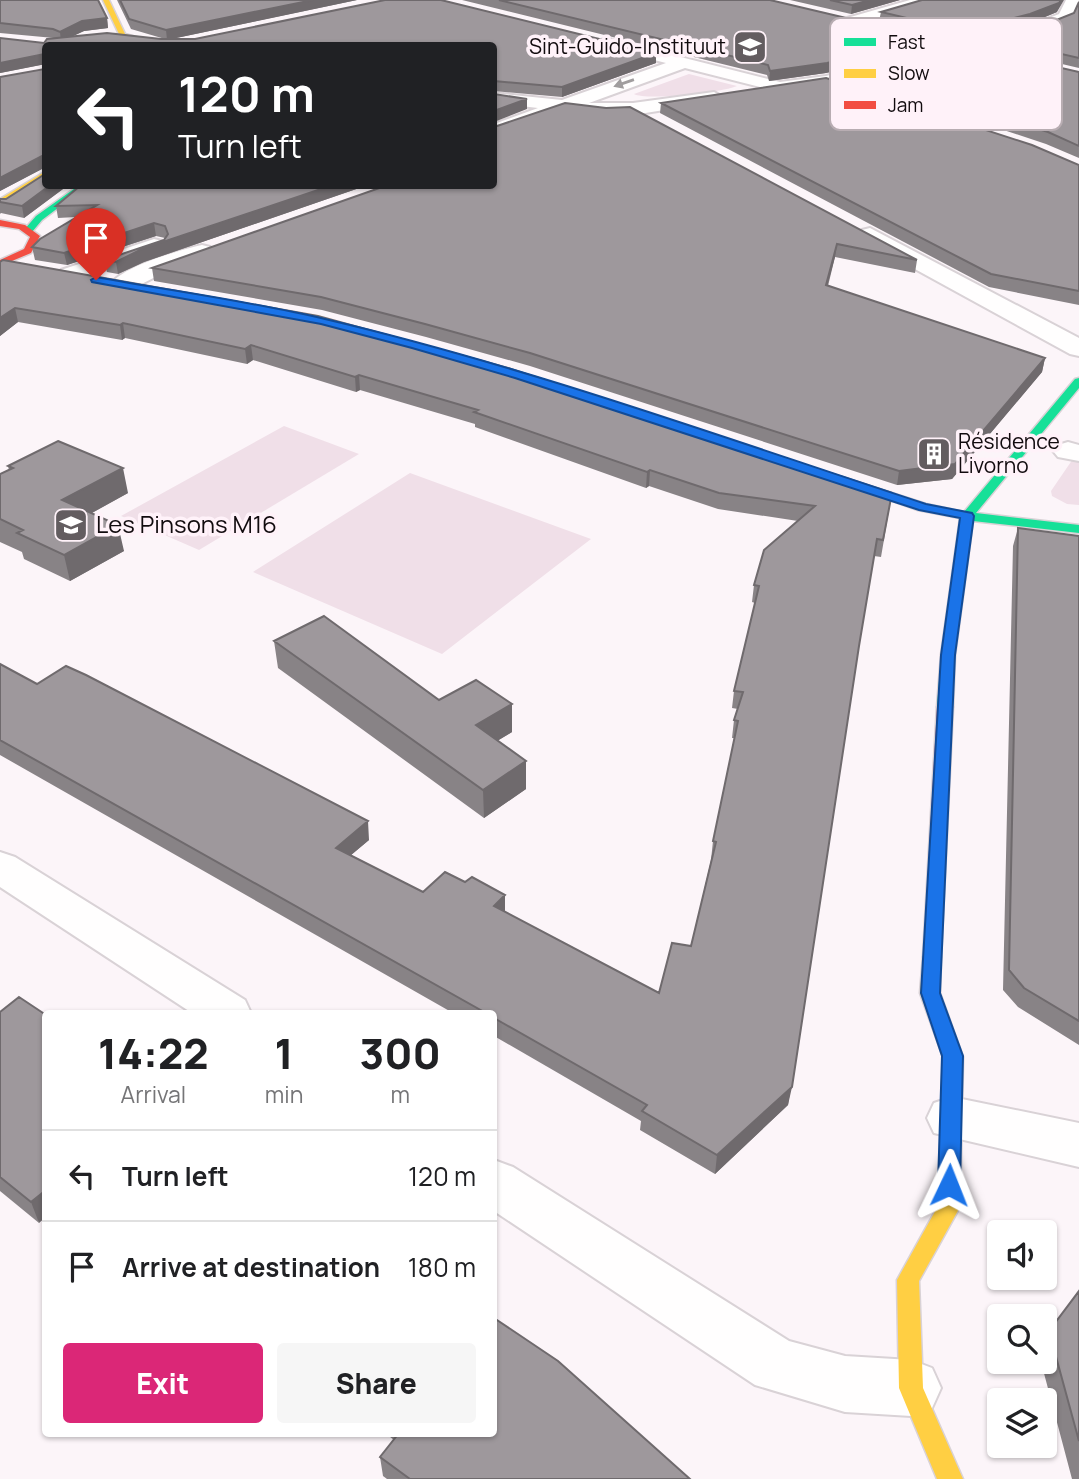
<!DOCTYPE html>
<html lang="en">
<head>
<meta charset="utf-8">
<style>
	body { margin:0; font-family:Manrope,sans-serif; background:#f6f6f6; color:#202124; height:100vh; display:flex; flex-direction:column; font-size:26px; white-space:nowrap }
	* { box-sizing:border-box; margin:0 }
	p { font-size:23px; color:#757577 }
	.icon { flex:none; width:38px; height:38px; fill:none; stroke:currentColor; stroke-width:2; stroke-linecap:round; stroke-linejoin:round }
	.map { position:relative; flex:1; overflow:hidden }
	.sheet { position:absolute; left:42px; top:1010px; width:455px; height:427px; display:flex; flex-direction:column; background:#fff; border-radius:7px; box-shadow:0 2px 5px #0004 }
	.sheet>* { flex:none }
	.guide { position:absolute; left:42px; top:42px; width:455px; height:147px; border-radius:7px; box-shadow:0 2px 5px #0004; background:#202124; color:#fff; overflow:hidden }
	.fabs { position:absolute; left:987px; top:1220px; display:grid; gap:14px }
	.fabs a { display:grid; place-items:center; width:70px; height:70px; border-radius:7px; background:#fff; box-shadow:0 2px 5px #0004; font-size:35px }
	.pin { position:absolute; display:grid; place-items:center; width:60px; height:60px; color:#fff; margin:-72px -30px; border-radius:50% 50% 50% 0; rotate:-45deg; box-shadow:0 0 7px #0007 }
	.pin .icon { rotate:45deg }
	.me { position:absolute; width:77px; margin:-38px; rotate:2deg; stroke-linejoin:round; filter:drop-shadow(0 0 5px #0008) }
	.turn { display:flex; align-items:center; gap:24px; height:147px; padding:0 21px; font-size:32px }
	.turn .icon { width:91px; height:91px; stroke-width:2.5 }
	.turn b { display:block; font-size:49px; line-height:60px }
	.eta { display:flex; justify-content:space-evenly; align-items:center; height:119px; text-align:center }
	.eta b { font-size:42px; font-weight:800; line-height:49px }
	.action { display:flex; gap:14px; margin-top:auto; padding:14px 21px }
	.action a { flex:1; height:80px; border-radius:7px; background:#db2777; color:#fff; font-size:28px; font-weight:800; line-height:80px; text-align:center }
	.action a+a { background:#f6f6f6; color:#202124 }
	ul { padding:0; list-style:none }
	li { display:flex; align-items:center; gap:21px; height:91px; padding:0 21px; border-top:2px solid #e0e0e0 }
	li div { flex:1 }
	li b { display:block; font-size:26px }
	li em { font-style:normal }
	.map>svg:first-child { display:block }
	.green { fill:#f0dfe8 }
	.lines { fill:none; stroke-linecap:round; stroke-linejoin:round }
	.street-casing { stroke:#d9d2d6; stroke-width:4 }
	.fast-casing { stroke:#d9d2d6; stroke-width:3 }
	.slow-casing { stroke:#d9d2d6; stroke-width:3 }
	.jam-casing { stroke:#d9d2d6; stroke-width:3 }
	.street { fill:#fffefe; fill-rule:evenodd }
	.fast { fill:#16e098; fill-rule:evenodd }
	.slow { fill:#ffcf43; fill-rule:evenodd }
	.jam { fill:#f24e42; fill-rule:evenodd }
	.wall { fill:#888386 }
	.shaded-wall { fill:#6f6a6d }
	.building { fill:#9e989c; stroke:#6f6a6d; stroke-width:2 }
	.oneway { fill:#a09d9e }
	.route { fill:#1a73e8; stroke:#114b97; stroke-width:2 }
	.labels { text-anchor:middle; stroke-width:7; stroke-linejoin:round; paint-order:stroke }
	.far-poi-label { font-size:21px; fill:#110b0e; stroke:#fff2f9; text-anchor:end }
	.poi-label { font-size:24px; fill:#110b0e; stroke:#fff2f9; text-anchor:start }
	.key { fill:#fff2f9; stroke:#b8adb2; stroke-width:2 }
	.key-label { font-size:19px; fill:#110b0e }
</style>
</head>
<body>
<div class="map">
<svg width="1079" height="1479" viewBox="0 0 1079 1479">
	<rect width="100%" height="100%" fill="#fcf5f9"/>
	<!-- green -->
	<path class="green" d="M689 74 737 86C724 92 647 101 634 94Z
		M284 426 359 454 199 550 121 516Z
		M1079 450V505L1067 504 1052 496 1051 491Z
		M410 473 591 539 442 654 253 572Z"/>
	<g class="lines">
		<!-- street casing -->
		<g class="street-casing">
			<path id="street" d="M910 0H935L932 3 853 26 845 21 847 18Z
				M1066 0H1079L1071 20 1041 32 826 86 780 92 685 68 589 103H633L714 92 723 97 720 101 633 115 606 116 565 111 494 136V124L538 108 494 103V93L562 100 666 63 599 46 597 43 605 38 780 82 826 76 1029 26 1059 14Z
				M870 228 1079 338V356L1070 354 862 240 859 235 862 230Z
				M154 239 162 241 165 246 162 251 69 282 61 280 57 275 61 270Z
				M202 245 210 247 214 252 210 257 161 274 132 289 123 291 114 289 111 284C123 266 180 250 202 245Z
				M1068 442 1079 445V461L1058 457 1053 451 1058 445Z
				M0 852 15 857 245 1000 251 1013H192L0 887Z
				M952 1097 1079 1123V1167L934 1133 927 1118 934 1103Z
				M494 1160 513 1167 789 1341 845 1356 911 1360 932 1368 941 1388 932 1408 911 1416 845 1412 755 1385 494 1211Z"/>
		</g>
		<!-- fast casing -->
		<g class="fast-casing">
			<path id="fast" d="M78 186H87L42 220 32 232H26L24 230 36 216Z
				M1079 378V388L976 513 1079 525V533L973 521 955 655 953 707 950 710H940L937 707 941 655 960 518 918 510 836 481 842 477 926 504 964 512 1075 379Z"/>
		</g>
		<!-- slow casing -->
		<g class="slow-casing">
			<path id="slow" d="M103 0H109L125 34 168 46 116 37 64 46 92 36 119 34Z
				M46 171V177L0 206V199Z
				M932 950 939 952 941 957 940 993 963 1057 960 1207 919 1281 923 1388 963 1479H937L899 1388 897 1280 938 1206 943 1057 920 993 923 957 925 952Z"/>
		</g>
		<!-- jam casing -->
		<g class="jam-casing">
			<path id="jam" d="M880 27 1079 74V78L878 30Z
				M0 220 25 225 40 236 31 253 0 266V260L24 249 30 237 19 229 0 226Z
				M945 702 953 707 941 957 939 962 932 964 925 962 923 957 937 707Z"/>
		</g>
		<!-- street -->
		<use href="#street" class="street"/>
		<!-- fast -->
		<use href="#fast" class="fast"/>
		<!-- slow -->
		<use href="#slow" class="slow"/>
		<!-- jam -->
		<use href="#jam" class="jam"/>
	</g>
	<!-- wall -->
	<path class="wall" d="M0 0H98L107 18 108 28 84 31 72 36 107 33 161 39H165L131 29 117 0H357L171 39H195L385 0H441L656 53V63L562 97 494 91V46H46V186H67L24 218 1 213 0 214V199H6L45 174V167L0 191V77L45 69V64L0 73V38L44 43 47 39 54 38 0 33Z
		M462 0H770L931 38 930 48 826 73 769 81 767 75Z
		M790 0H900L851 14Z
		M1079 2V68L990 47 992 38 1044 25 1074 13Z
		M881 12H1057L1028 24 960 40 879 21Z
		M856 71 1079 72V158L1046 144 855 81Z
		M661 103 1079 165V305L989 287 660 113Z
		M494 127 917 260 915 273 835 257 828 286 1045 358 1042 372 952 479 897 485 530 366 426 337 322 310 154 281 152 268 494 186Z
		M365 186 144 262 118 274 107 272 104 260 164 240 165 238 156 236 67 265 35 260 32 247 76 217 58 218 56 206Z
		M0 262 892 493 881 557 874 556 858 651 788 1105 715 1174 640 1130 641 1121 494 1036V1013H453L0 755V664L37 684 369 840 351 855 423 892 505 912 659 993 691 946 711 860 713 841 735 738H732L734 720 738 709 732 708 734 691 755 603 752 602 754 585 798 521 718 509 649 486 646 488 475 427V424L360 390 356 392 253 360 247 364 125 338 122 340 18 322 0 336Z
		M8 466 128 493 92 513 124 551 70 581 24 559 22 552 0 542V474L9 470Z
		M1018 528 1079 536V1045L1018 1007 1003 990 1013 546Z
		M274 641 439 700 512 732 497 741 526 789 484 818 278 668Z
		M0 1012 39 1223 0 1191Z
		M1079 1291V1479H1072L1041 1362H1045V1341L1049 1331Z
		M385 1433H494L690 1479H387L383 1476 380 1457 394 1440Z"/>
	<!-- shaded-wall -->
	<path class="shaded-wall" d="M313 0H357L167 40 166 30Z
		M870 0H900L851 14 852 5Z
		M1061 0H1064L1057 12 1028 24 960 40 962 31Z
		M107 18 108 28 84 31 61 42 60 32 82 21Z
		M931 38 930 48 826 73 769 81 770 71Z
		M656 53V63L562 97V87Z
		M44 54 46 64 0 73V63Z
		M527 99V109L494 122V111Z
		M46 154V167L0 191V178Z
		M49 186H67L24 218 22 206Z
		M330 186H365L144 262 118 274 116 262 142 249Z
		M154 223 156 236 67 265 64 253Z
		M837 244 835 257 824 298 826 285Z
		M15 308 18 322 0 336V318Z
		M123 323 125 338 122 340 120 325Z
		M251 345 253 360 247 364 245 349Z
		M1045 358 1042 372 952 479 897 485 899 471Z
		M359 375 360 390 356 392 355 377Z
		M123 468 128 493 68 526 62 500Z
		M650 470 649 486 646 488 647 472Z
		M118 525 124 551 70 581 64 555Z
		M512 704V732L477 753 476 725Z
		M526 761V789L484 818 483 790Z
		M368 821 369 840 338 866 336 848Z
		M505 895V913L494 906Z
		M792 1087 788 1105 715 1174 717 1155Z
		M46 1190V1217L39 1223 31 1202Z"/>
	<!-- building -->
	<path class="building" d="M0 0H98L107 18 82 21 60 32 53 29 0 23Z
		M120 0H313L166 30 129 19Z
		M385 0H441L656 53 562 87 494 81V46H46V56L44 54 0 63V38L44 43 47 39 107 33 161 39H195Z
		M499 0H770L931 38 827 63 770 71 768 65Z
		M830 0H870L852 5Z
		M922 0H1061L1059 3 1030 14 962 31 881 12Z
		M1079 2V58L992 38 1044 25 1074 13Z
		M961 45 1079 72V146L1048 132 856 71Z
		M46 64V154L0 178V77L45 69Z
		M826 78 1032 145 1079 165V291L991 274 661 103Z
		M494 94 527 99 494 111Z
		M565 103 606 108 630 107 917 260 837 244 826 285 1045 358 955 464 899 471 530 353 425 324 321 297 152 268 385 186H494V127Z
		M46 160V186H49L22 206 0 202V199H6L45 174Z
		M80 186H330L142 249 116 262 104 260 164 240 168 234 165 226 154 223 64 253 32 247 40 239 97 205 56 206Z
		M3 260 318 316 508 368 892 493 883 540 877 539 859 646 792 1087 717 1155 642 1111 647 1105 494 1018V1013H486L0 740V664L37 684 66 666 86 675 368 821 336 848 423 892 445 872 465 882 472 877 505 895 494 906 659 993 672 943 691 946 716 842 713 841 738 721 734 720 743 692 734 691 759 586 754 585 764 550 815 506 719 493 650 470 647 472 474 412 478 410 359 375 355 377 251 345 245 349 123 323 120 325 15 308 0 318V262Z
		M58 441 123 468 62 500 118 525 64 555 17 533 23 530 0 519V474L13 468 8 466Z
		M1018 528 1079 536V1021L1024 988 1009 970Z
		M324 616 439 700 476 680 512 704 476 725 526 761 483 790 274 641Z
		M19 997 46 1015V1190L31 1202 0 1177V1012Z
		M1079 1291V1441L1049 1331Z
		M494 1318 558 1361 690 1479H410L380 1457 399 1433H494Z"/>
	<!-- one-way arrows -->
	<defs><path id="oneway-solid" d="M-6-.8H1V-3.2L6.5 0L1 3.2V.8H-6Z" transform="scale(1.75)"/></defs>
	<use class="oneway" href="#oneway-solid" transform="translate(624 83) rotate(161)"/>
	<!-- route -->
	<path class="route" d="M96 277C172 291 250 301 325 319 529 367 727 439 926 504L972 513 974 516 955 655 940 993 963 1056 960 1185 957 1191 949 1194 942 1191 938 1185 942 1056 921 993 941 655 960 518 919 510 515 378 412 348 321 324 92 282 91 280Z"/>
	<!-- icons -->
	<defs>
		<g id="school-square" transform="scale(1.75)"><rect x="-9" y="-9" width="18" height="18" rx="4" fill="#635d60" stroke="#fff2f9"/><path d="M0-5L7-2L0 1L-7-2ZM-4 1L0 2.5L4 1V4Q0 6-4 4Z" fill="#fff"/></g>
		<g id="building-square" transform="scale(1.75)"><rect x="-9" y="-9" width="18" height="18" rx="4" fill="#635d60" stroke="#fff2f9"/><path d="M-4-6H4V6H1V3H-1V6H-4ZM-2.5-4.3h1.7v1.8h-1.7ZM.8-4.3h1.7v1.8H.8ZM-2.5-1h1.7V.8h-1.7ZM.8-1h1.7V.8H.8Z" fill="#fff"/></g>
	</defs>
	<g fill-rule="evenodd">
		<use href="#school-square" x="750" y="47"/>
		<use href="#building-square" x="934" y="454"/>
		<use href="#school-square" x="71" y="525"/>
	</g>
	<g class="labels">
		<!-- far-poi labels -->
		<g class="far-poi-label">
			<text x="726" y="54">Sint-Guido-Instituut</text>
			<text x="958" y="449" text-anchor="start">Résidence<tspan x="958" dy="24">Livorno</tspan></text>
		</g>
		<!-- poi labels -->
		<g class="poi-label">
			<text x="96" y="533">Les Pinsons M16</text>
		</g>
	</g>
	<!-- legend -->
	<rect x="830" y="18" width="232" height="112" rx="10" class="key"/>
	<rect x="844" y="38" width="32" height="8" fill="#16e098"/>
	<rect x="844" y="69" width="32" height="9" fill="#ffcf43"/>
	<rect x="844" y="101" width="32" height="8" fill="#f24e42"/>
	<g class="key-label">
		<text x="888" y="49">Fast</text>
		<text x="888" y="80">Slow</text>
		<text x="888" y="112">Jam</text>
	</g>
</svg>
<div class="fabs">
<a><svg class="icon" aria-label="sound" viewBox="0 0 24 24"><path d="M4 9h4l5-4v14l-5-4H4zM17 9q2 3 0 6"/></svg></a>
<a><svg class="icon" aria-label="search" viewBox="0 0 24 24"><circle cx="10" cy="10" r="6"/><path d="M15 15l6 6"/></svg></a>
<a><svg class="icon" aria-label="layers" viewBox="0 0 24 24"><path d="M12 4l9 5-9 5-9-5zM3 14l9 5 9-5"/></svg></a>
</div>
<div class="pin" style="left:96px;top:280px;background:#d93025"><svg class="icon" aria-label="arrive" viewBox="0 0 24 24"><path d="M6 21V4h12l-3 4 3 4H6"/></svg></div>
<svg class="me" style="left:949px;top:1185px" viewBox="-20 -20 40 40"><path d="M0-17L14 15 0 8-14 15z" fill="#1a73e8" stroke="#fff" stroke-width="4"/></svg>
<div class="guide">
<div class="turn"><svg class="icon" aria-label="left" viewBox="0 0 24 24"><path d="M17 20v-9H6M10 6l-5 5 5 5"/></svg><div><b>120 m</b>Turn left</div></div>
</div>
<section class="sheet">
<div class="eta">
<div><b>14:22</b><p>Arrival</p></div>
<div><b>1</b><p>min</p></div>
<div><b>300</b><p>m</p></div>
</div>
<ul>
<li><svg class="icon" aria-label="left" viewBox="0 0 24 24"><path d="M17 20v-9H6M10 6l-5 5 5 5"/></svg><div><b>Turn left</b></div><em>120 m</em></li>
<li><svg class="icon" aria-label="arrive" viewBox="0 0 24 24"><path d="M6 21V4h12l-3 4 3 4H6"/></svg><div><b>Arrive at destination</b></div><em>180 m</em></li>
</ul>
<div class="action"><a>Exit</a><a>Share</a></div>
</section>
</div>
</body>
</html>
